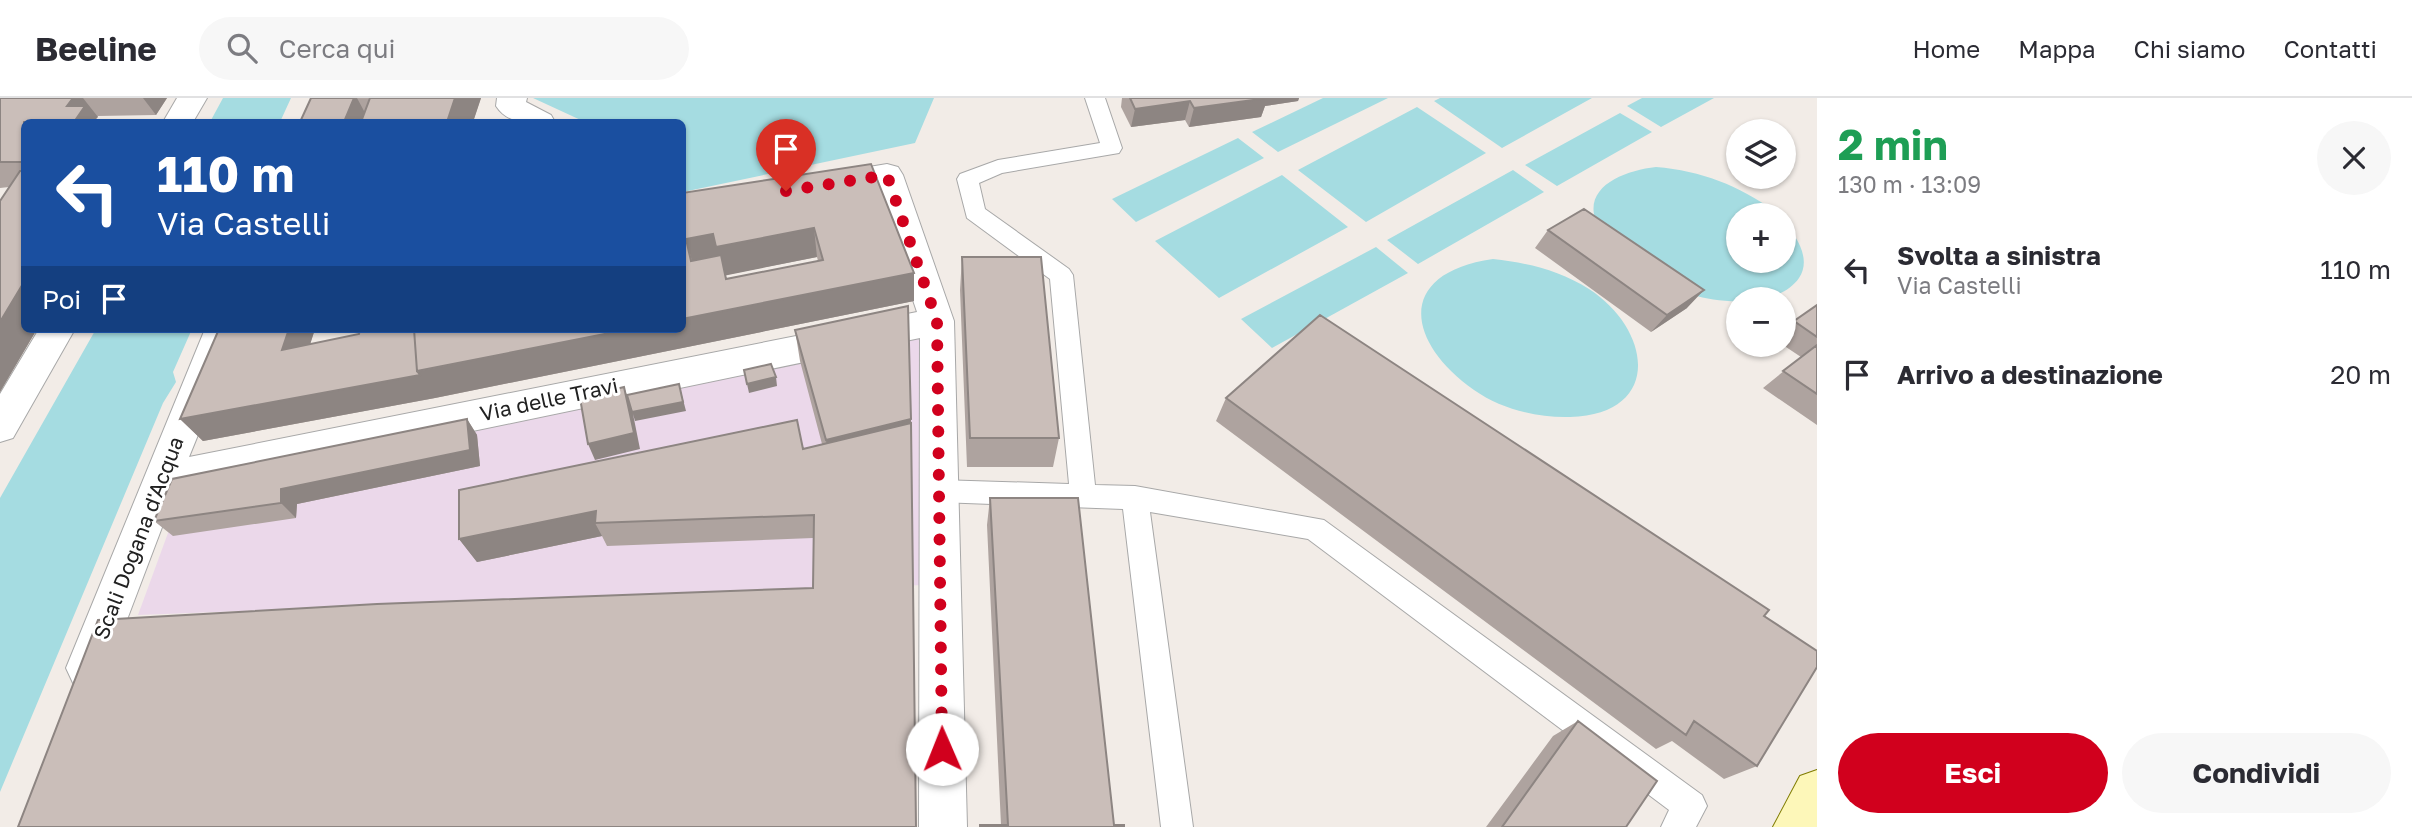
<!DOCTYPE html>
<html lang="it">
<head>
<meta charset="utf-8">
<style>
	body { margin:0; font-family:"Golos Text",sans-serif; background:#f7f7f7; color:#2b2b33; height:100vh; display:flex; flex-direction:column; font-size:26px; white-space:nowrap }
	* { box-sizing:border-box; margin:0 }
	p { font-size:23px; color:#7c7c81 }
	.icon { flex:none; width:38px; height:38px; fill:none; stroke:currentColor; stroke-width:2; stroke-linecap:round; stroke-linejoin:round }
	.map { position:relative; flex:1; overflow:hidden }
	.side { display:flex; flex-direction:column; background:#fff; width:595px }
	.side>* { flex:none }
	.banner { position:absolute; left:21px; top:21px; width:665px; height:214px; border-radius:10px; box-shadow:0 2px 5px #0004; background:#1a4fa0; color:#fff; overflow:hidden }
	.controls { position:absolute; left:1726px; top:21px; display:grid; gap:14px }
	.controls a { display:grid; place-items:center; width:70px; height:70px; border-radius:50%; background:#fff; box-shadow:0 2px 5px #0004; font-size:35px }
	.pin { position:absolute; display:grid; place-items:center; width:60px; height:60px; color:#fff; margin:-72px -30px; border-radius:50% 50% 50% 0; rotate:-45deg; box-shadow:0 0 7px #0007 }
	.pin .icon { rotate:45deg }
	.me { position:absolute; width:77px; margin:-38px; rotate:359deg; stroke-linejoin:round; filter:drop-shadow(0 0 5px #0008) }
	.turn { display:flex; align-items:center; gap:24px; height:147px; padding:0 21px; font-size:32px }
	.turn .icon { width:91px; height:91px; stroke-width:2.5 }
	.turn b { display:block; font-size:49px; line-height:60px }
	.then { display:flex; align-items:center; height:66px; padding:0 21px; background:#0003; gap:14px; font-size:26px }
	.round { display:grid; place-items:center; flex:none; width:74px; height:74px; border-radius:37px; background:#f7f7f7 }
	.head { display:flex; align-items:center; justify-content:space-between; height:119px; padding:0 21px }
	h1 { font-size:42px; font-weight:700; line-height:52px; color:#1e9e55 }
	.button { display:flex; gap:14px; margin-top:auto; padding:14px 21px }
	.button a { flex:1; height:80px; border-radius:42px; background:#d1001d; color:#fff; font-size:28px; font-weight:700; line-height:80px; text-align:center }
	.button a+a { background:#f7f7f7; color:#2b2b33 }
	ul { padding:0; list-style:none }
	li { display:flex; align-items:center; gap:21px; height:105px; padding:0 21px }
	li div { flex:1 }
	li b { display:block; font-size:26px }
	li em { font-style:normal }
	header { display:flex; align-items:center; gap:42px; box-sizing:border-box; height:98px; padding:0 35px; background:#fff; border-bottom:2px solid #e1e1e2 }
	header strong { font-size:33px }
	nav { display:flex; gap:38px; margin-inline-start:auto; font-size:24px }
	.search { width:490px; height:63px; background:#f7f7f7; display:flex; align-items:center; gap:18px; box-sizing:border-box; padding:0 24px; border-radius:38px; color:#7c7c81; font-size:26px }
	main { display:flex; flex:1; min-height:0 }
	.map>svg:first-child { display:block }
	.industrial { fill:#ebd8ea }
	.water { fill:#a5dce1 }
	.lines { fill:none; stroke-linecap:round; stroke-linejoin:round }
	.lane-casing { stroke:#a8a8a8; stroke-width:2 }
	.street-casing { stroke:#a8a8a8; stroke-width:2 }
	.secondary-casing { stroke:#7f7b00; stroke-width:2 }
	.lane { fill:#fff; fill-rule:evenodd }
	.street { fill:#fff; fill-rule:evenodd }
	.secondary { fill:#fdf7b9; fill-rule:evenodd }
	.wall { fill:#aea39f; fill-rule:evenodd }
	.shaded-wall { fill:#8d8582 }
	.building { fill:#cabeb9; stroke:#8d8582; stroke-width:2; fill-rule:evenodd }
	.route { stroke:#d1001d; stroke-width:12; stroke-dasharray:0 21.6 }
	.labels { text-anchor:middle; stroke-width:6; stroke-linejoin:round; paint-order:stroke }
	.street-label { font-size:21px; fill:#212121; stroke:#fff }
</style>
</head>
<body>
<header>
<strong>Beeline</strong>
<div class="search"><svg class="icon" aria-label="search" viewBox="0 0 24 24"><circle cx="10" cy="10" r="6"/><path d="M15 15l6 6"/></svg>Cerca qui</div>
<nav><a>Home</a><a>Mappa</a><a>Chi siamo</a><a>Contatti</a></nav>
</header>
<main>
<div class="map">
<svg width="1817" height="729" viewBox="0 0 1817 729">
	<rect width="100%" height="100%" fill="#f2ece7"/>
	<!-- industrial -->
	<path class="industrial" d="M924 231 923 487 138 517 191 372Z"/>
	<!-- water -->
	<path class="water" d="M223 0H291L280 24H210Z
		M533 0H934L915 45 683 94 682 24H585Z
		M1323 0H1388L1278 54 1252 34Z
		M1440 0H1592L1502 50 1434 3Z
		M1642 0H1714L1661 29 1627 8Z
		M1417 9 1486 55 1366 124 1298 72Z
		M1620 15 1652 34 1557 88 1525 67Z
		M1238 40 1264 60 1136 124 1112 101Z
		M1656 69C1702 73 1738 87 1776 114L1778 117H1738V163H1783V123C1796 137 1812 161 1799 180 1779 209 1722 206 1693 197 1674 191 1655 173 1639 162 1629 155 1611 148 1604 138 1572 93 1620 73 1656 69Z
		M1513 72 1544 94 1418 166 1387 142Z
		M1282 77 1348 129 1219 200 1155 143Z
		M1376 149 1408 175 1272 250 1241 221Z
		M1493 161C1528 165 1559 172 1589 191 1652 232 1663 316 1570 319 1537 320 1501 311 1474 292 1405 243 1396 175 1493 161Z
		M96 231H192L173 274 176 284 163 305 0 694V400Z"/>
	<g class="lines">
		<!-- lane casing -->
		<g class="lane-casing">
			<path id="lane" d="M1085 0H1105L1122 50 1119 55 1002 75 979 85 985 111 1069 171 1073 177 1095 387 1135 388 1324 422 1702 697 1707 708 1696 729H1661L1669 712 1308 441 1150 414 1193 729H1161L1123 411 939 404 930 401 926 393 930 385 939 382 1069 386 1050 181 967 120 957 81 960 76 998 62 1100 45Z"/>
		</g>
		<!-- street casing -->
		<g class="street-casing">
			<path id="street" d="M177 0H207L193 24H163Z
				M497 0H527L526 4 551 17 555 24C534 26 509 28 496 8Z
				M887 66 898 69 903 77 954 223 967 729H919L920 240 175 395 103 585 88 591 73 585 66 570 205 231H241L189 359 917 214 875 89 826 97 815 94 810 86 815 78Z
				M39 231H75L13 340 0 344V296Z"/>
		</g>
		<!-- secondary casing -->
		<g class="secondary-casing">
			<path id="secondary" d="M1817 672V729H1773L1800 678Z"/>
		</g>
		<!-- lane -->
		<use href="#lane" class="lane"/>
		<!-- street -->
		<use href="#street" class="street"/>
		<!-- secondary -->
		<use href="#secondary" class="secondary"/>
	</g>
	<!-- wall -->
	<path class="wall" d="M0 0H167L156 17 98 18 96 21 99 24H24V231H37L0 294V103L9 89 0 90Z
		M311 0H481L473 24H300Z
		M1122 0H1299L1298 3 1265 8 1261 19 1189 29 1185 22 1131 29 1121 9Z
		M871 66 914 203 435 300 203 343 180 321 219 231H315L310 246 682 231V95ZM817 159 818 163 726 181 725 177Z
		M1548 132 1687 210 1651 234 1535 150Z
		M962 159 1059 340 1053 369H967L960 192Z
		M1817 207V327L1763 290 1801 259 1783 247V233L1794 223Z
		M908 208 813 490V440L607 448 602 438 477 464 459 441 822 346 800 263 795 232Z
		M1226 300 1764 518 1757 668 1724 681 1672 643 1656 651 1216 323Z
		M467 321 477 337 480 368 297 406 296 420 173 438 154 423Z
		M990 400 1114 727 1124 729H980V727H1001L987 427Z
		M1578 623 1626 729H1486L1553 638Z"/>
	<!-- shaded-wall -->
	<path class="shaded-wall" d="M73 0H83L98 19 96 21 99 24H74L67 8Z
		M143 0H167L156 17Z
		M354 0H357L370 24H344Z
		M455 0H481L473 24H447Z
		M1258 0H1299L1298 3 1265 8 1261 19 1189 29 1194 10Z
		M1190 3 1185 22 1131 29 1135 11Z
		M814 130 817 159 723 178 716 149Z
		M713 136 720 164 694 170 686 141Z
		M914 175V203L435 300 203 343 180 321 630 231H682V221Z
		M24 184V231H37L0 294V224Z
		M1704 192 1687 210 1651 234 1667 217Z
		M289 231H315L301 275 282 252Z
		M776 279 777 288 749 295 747 286Z
		M679 286 686 313 635 323 633 316 640 351 595 362 588 346 624 289 630 306Z
		M467 321 477 337 480 368 297 406 296 420 281 405V391Z
		M911 321V350L829 371 826 342Z
		M596 413 595 425 602 438 477 464 459 441Z"/>
	<!-- building -->
	<path class="building" d="M0 0H73L67 8H85L74 24H24V64H0Z
		M311 0H354L344 24H300Z
		M370 0H455L447 24H361Z
		M1130 0H1268L1194 10 1190 3 1135 11Z
		M871 66 914 175 682 221V95ZM814 130 823 162 726 181 721 157 691 163 686 141 713 136 716 149Z
		M20 73H24V184L0 224V103Z
		M1584 111 1704 192 1667 217 1548 132Z
		M962 159H1041L1059 340H970Z
		M1817 207V239L1794 223Z
		M908 208 911 321 826 342 795 232Z
		M1320 217 1769 512 1764 518 1817 553V569L1757 668 1694 623 1686 637 1226 300Z
		M219 231H289L282 252 359 236 360 231H414L417 273 420 277 180 321Z
		M414 231H630L417 273Z
		M1817 247V296L1783 273Z
		M771 266 776 279 747 286 744 272Z
		M679 286 683 304 632 314 627 297Z
		M624 289 634 335 588 346 580 300Z
		M467 321 470 352 281 391V405L154 423 172 381Z
		M797 322 803 351 911 325 916 729H18L98 522 377 506 813 490 814 417 595 425 596 413 459 441V392Z
		M990 400H1078L1114 727H1124V729H980V727H1008Z
		M1578 623 1657 683 1626 729H1502Z"/>
	<g class="lines">
		<!-- route -->
		<path class="route" d="M786 93 887 77 937 223 942 651"/>
	</g>
	<g class="labels">
		<!-- street labels -->
		<g class="street-label">
			<text transform="translate(549 302) rotate(-12)" y="7">Via delle Travi</text>
			<text transform="translate(139 440) rotate(-69)" y="7">Scali Dogana d'Acqua</text>
		</g>
	</g>
</svg>
<div class="controls">
<a><svg class="icon" aria-label="layers" viewBox="0 0 24 24"><path d="M12 4l9 5-9 5-9-5zM3 14l9 5 9-5"/></svg></a>
<a>+</a>
<a>−</a>
</div>
<div class="pin" style="left:786px;top:93px;background:#d93025"><svg class="icon" aria-label="arrive" viewBox="0 0 24 24"><path d="M6 21V4h12l-3 4 3 4H6"/></svg></div>
<svg class="me" style="left:942px;top:651px" viewBox="-20 -20 40 40"><circle r="19" fill="#fff"/><path d="M0-13L10 11 0 6-10 11z" fill="#d1001d"/></svg>
<div class="banner">
<div class="turn"><svg class="icon" aria-label="left" viewBox="0 0 24 24"><path d="M17 20v-9H6M10 6l-5 5 5 5"/></svg><div><b>110 m</b>Via Castelli</div></div>
<div class="then">Poi<svg class="icon" aria-label="arrive" viewBox="0 0 24 24"><path d="M6 21V4h12l-3 4 3 4H6"/></svg></div>
</div>
</div>
<section class="side">
<div class="head"><div><h1>2 min</h1><p>130 m · 13:09</p></div><a class="round"><svg class="icon" aria-label="close" viewBox="0 0 24 24"><path d="M6 6l12 12M18 6L6 18"/></svg></a></div>
<ul>
<li><svg class="icon" aria-label="left" viewBox="0 0 24 24"><path d="M17 20v-9H6M10 6l-5 5 5 5"/></svg><div><b>Svolta a sinistra</b><p>Via Castelli</p></div><em>110 m</em></li>
<li><svg class="icon" aria-label="arrive" viewBox="0 0 24 24"><path d="M6 21V4h12l-3 4 3 4H6"/></svg><div><b>Arrivo a destinazione</b></div><em>20 m</em></li>
</ul>
<div class="button"><a>Esci</a><a>Condividi</a></div>
</section>
</main>
</body>
</html>
